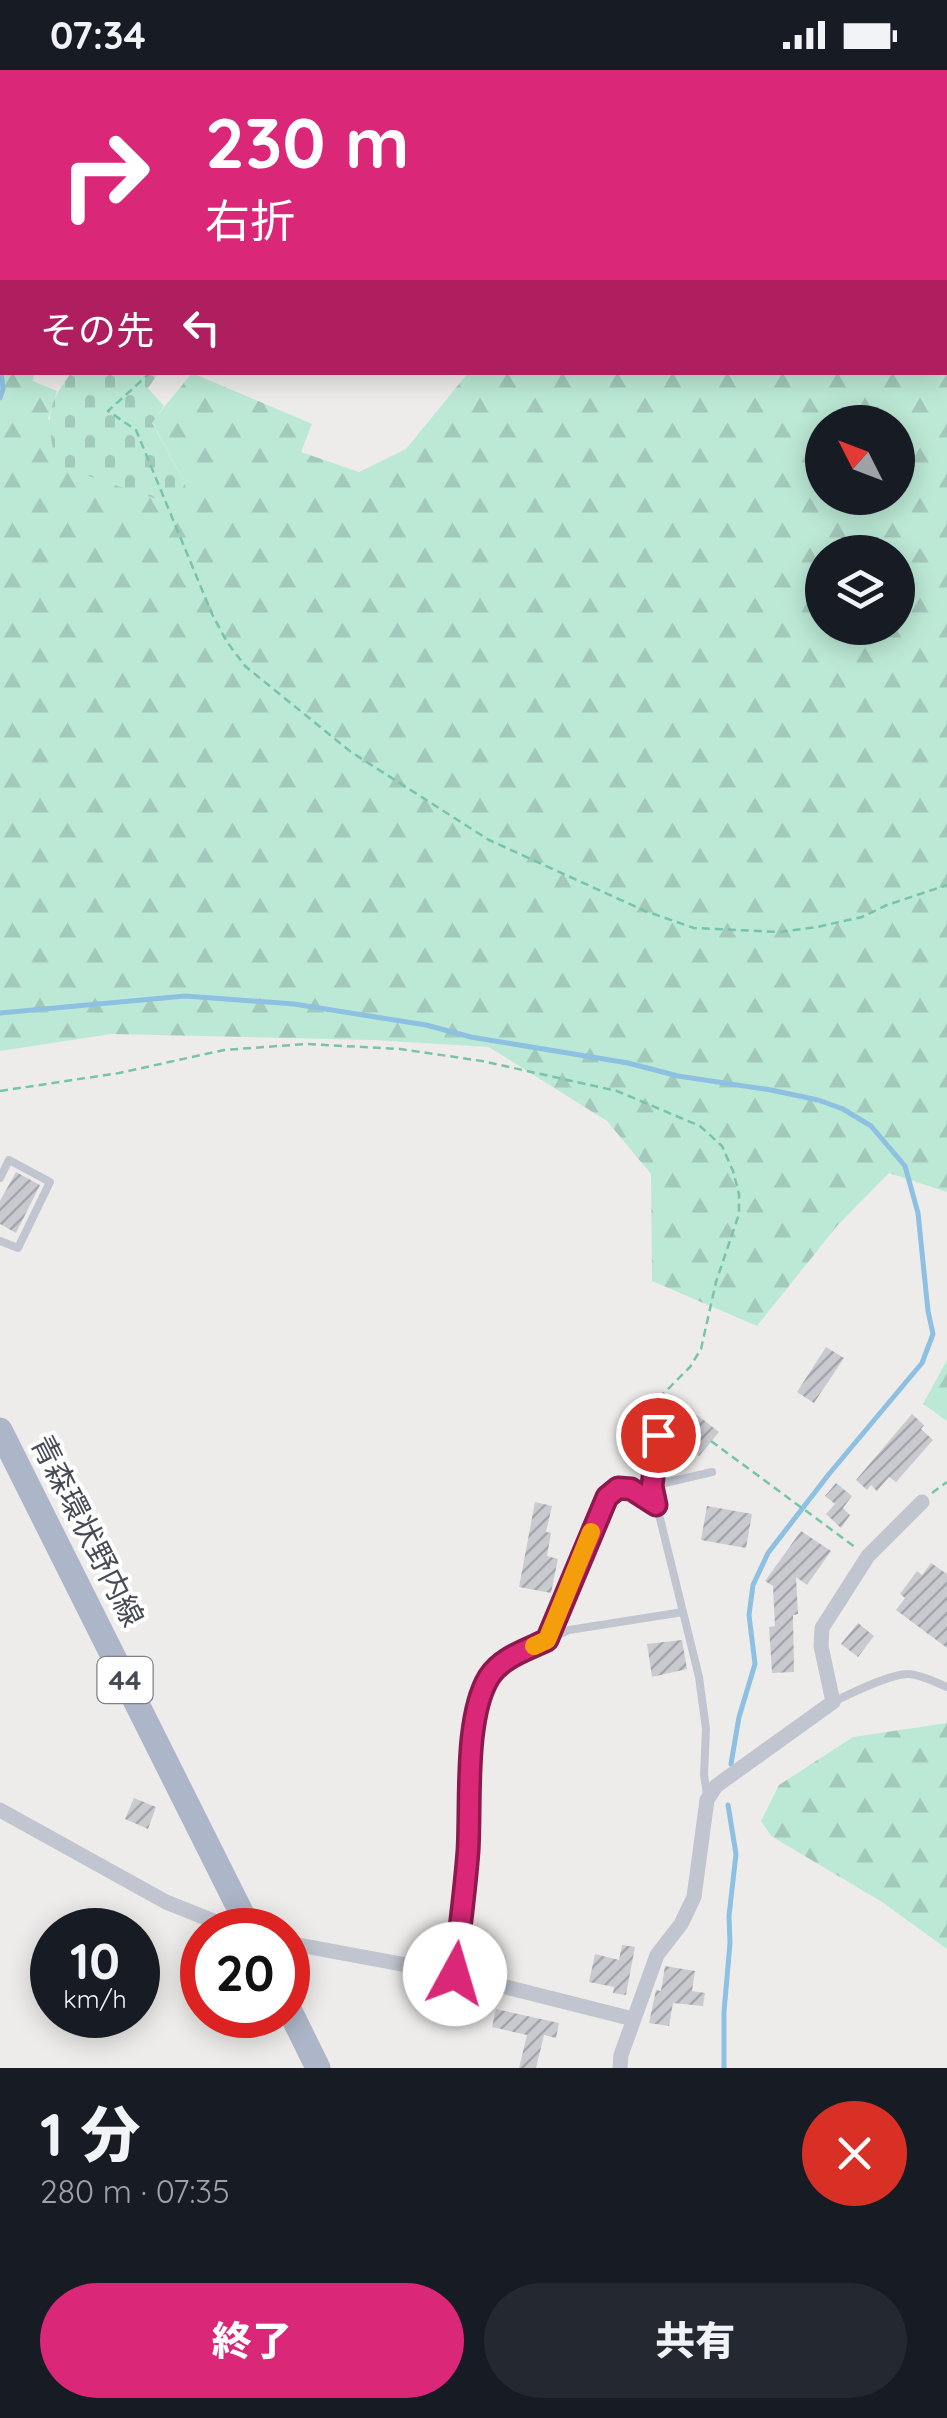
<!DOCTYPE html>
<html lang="ja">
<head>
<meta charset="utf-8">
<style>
	body { margin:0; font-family:Quicksand,"Noto Sans JP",sans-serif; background:#242831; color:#f1f3f6; height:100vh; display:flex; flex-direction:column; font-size:38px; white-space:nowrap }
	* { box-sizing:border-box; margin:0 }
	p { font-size:32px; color:#9ea1a6 }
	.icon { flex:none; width:55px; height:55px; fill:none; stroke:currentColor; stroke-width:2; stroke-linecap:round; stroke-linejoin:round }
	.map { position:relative; height:1998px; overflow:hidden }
	.drawer { display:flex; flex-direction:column; background:#171b24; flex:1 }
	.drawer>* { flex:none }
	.guide { position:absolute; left:0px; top:0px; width:948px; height:305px; box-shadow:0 5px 25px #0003; background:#db2777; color:#fff; overflow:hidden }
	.needle { width:65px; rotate:312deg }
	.fabs { position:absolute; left:805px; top:335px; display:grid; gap:20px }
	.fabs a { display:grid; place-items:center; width:110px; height:110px; border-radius:50%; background:#171b24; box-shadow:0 5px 25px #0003; font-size:50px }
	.speed { position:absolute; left:30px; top:1838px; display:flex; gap:20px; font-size:50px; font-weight:700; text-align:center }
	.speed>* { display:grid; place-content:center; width:130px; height:130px; border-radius:50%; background:#171b24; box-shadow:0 5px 25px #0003; line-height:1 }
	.speed small { font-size:25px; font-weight:400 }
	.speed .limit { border:15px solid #d22; background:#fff; color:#111 }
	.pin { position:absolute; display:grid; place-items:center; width:85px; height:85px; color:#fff; margin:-42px; border:5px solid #fff; border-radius:50%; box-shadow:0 2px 10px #0007 }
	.me { position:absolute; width:110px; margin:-55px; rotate:6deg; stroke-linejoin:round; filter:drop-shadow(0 0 8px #0008) }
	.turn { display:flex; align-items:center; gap:35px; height:210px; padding:0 40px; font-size:45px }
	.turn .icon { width:130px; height:130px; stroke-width:2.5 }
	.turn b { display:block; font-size:70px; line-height:85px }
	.then { display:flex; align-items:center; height:95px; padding:0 40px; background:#0003; gap:20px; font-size:38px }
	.round { display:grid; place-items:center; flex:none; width:105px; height:105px; border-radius:52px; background:#242831 }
	.summary { display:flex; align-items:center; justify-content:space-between; height:170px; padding:0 40px }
	h1 { font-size:60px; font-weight:800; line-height:75px }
	.button { display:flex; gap:20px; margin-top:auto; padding:20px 40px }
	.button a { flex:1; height:115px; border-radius:60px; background:#db2777; color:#fff; font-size:40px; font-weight:800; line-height:115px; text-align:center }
	.button a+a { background:#242831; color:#f1f3f6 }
	.status { display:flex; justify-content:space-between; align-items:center; height:70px; padding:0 50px; background:#171b24; direction:ltr }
	.status svg { height:28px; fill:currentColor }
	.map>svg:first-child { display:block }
	.forest { fill:url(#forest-firs); fill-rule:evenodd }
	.cemetery { fill:url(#cemetery-stones) }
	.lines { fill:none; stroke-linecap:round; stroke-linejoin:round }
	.stream { stroke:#8ec0e2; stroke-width:5 }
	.building { fill:url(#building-hatch) }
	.path { stroke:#78c3ac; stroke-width:2.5; stroke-dasharray:8 5; stroke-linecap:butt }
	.lane { stroke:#c0c5d0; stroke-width:8 }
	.street { stroke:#c0c5d0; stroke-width:15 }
	.primary { stroke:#adb6c8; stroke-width:25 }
	.route-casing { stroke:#8e194d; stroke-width:25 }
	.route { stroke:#db2777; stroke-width:18 }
	.slow { stroke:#f59e0b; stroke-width:18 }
	.labels { text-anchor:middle; stroke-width:8; stroke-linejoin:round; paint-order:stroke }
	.shield { fill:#fff; stroke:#7e8189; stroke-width:2.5 }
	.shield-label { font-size:28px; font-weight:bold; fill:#464b57 }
	.street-label { font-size:30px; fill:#464b57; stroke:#fff }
</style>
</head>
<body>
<div class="status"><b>07:34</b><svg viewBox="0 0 49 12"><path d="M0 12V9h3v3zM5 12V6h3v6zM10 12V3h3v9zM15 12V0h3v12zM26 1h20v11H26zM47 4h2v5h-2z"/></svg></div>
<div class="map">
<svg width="947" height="1998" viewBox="0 0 947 1998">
	<defs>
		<pattern id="forest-firs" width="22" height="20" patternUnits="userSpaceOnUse" patternTransform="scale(2.5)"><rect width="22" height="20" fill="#bce9d6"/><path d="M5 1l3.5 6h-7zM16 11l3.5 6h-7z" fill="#a3c9ba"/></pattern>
		<pattern id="cemetery-stones" width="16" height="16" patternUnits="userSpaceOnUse" patternTransform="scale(2.5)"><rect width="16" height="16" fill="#bce9d6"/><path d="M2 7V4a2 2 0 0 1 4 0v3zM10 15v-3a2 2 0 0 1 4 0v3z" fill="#a3c9ba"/></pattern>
		<pattern id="building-hatch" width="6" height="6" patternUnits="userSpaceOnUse" patternTransform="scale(2.5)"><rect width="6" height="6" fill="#c9c9d0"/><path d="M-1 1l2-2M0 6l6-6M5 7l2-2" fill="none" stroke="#a5a5ac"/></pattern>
	</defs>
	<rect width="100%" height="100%" fill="#eeeceb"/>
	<!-- forest -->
	<path class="forest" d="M588 0H947V1122L889 1103 837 1156 757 1256 652 1211 651 1104 607 1051 489 977 373 970 111 964 0 981V281L2 272V302L34 303 33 311 57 321 48 349 185 413 152 352 192 303 312 354 301 382 359 402 406 379 468 303 945 302V2H587ZM822 352H898V428H822ZM822 482H898V558H822Z
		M947 1290V1351L923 1334Z
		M947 1653V1879L882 1832 771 1766 761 1751 779 1715 853 1667Z"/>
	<!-- cemetery -->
	<path class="cemetery" d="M71 303 154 302 157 305 148 318 164 336 152 353 185 413 174 435 56 395C48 351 43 340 71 303Z"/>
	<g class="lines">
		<!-- stream -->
		<path class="stream" d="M235 2V0
			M0 242 2 234
			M0 292 3 319 0 328
			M0 943 185 926 294 934 426 955 471 967 628 993 678 1006 771 1020 818 1030 843 1039 871 1056 905 1096 918 1143 928 1241 933 1264 922 1293 829 1404 768 1483 753 1515 749 1545 755 1594 739 1647 731 1694
			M724 1998V1942L730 1873 729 1846 736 1784 728 1735"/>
	</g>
	<!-- building -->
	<path class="building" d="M16 1102 40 1115 16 1163 0 1154V1131Z
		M826 1277 844 1288 814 1333 797 1322Z
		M912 1344 924 1355 921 1359 933 1370 896 1412 889 1407 877 1421 871 1415 867 1420 856 1410Z
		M697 1345 719 1362 699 1386 678 1369Z
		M836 1413 852 1426 843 1438 850 1445 841 1458 826 1444 835 1434 825 1426Z
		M535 1432 552 1436 546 1462 551 1463 547 1486 558 1489 551 1523 519 1517Z
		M707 1436 752 1444 746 1478 701 1470Z
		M801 1461 831 1481 807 1515 796 1507 798 1544 793 1545 794 1602 772 1603 769 1557 775 1556 773 1516 765 1511Z
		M931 1493 947 1504V1578L896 1540 905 1528 900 1524 917 1501 922 1505Z
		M858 1553 874 1566 858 1587 841 1574Z
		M682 1570 687 1599 652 1607 647 1574Z
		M134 1728 156 1737 148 1759 125 1749Z
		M622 1875 635 1877 626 1925 613 1923 614 1917 589 1912 595 1884 619 1890Z
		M665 1896 695 1901 692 1921 705 1923 703 1936 673 1933 669 1956 649 1953 656 1920 661 1921Z
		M496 1939 559 1953 556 1968 544 1965 536 1998H519L527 1965 492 1957Z"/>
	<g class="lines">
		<!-- path -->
		<path class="path" d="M151 302 108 341 136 360 212 544 227 572 245 596 351 682 489 770 645 841 694 858 779 862 817 857 862 847 887 835 947 815
			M0 1021 119 1003 224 980 306 974 400 979 482 991 617 1021 700 1056 722 1076 733 1101 739 1124V1144L716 1212 701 1279 690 1297 645 1342 638 1360 647 1364
			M711 1371 855 1477
			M932 1423 947 1412"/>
		<!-- lane -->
		<path class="lane" d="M0 217 2 214
			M0 1108 9 1090 50 1112 18 1178 0 1171
			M652 1416 658 1365
			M547 1570 607 1427 618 1418 631 1419 654 1435
			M833 1632C850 1624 891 1603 909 1604 922 1605 935 1612 947 1617
			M707 1725 704 1705 706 1659 699 1607 652 1416 712 1402
			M455 1904 468 1782 472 1674 478 1632 490 1605 507 1589 569 1560 683 1542"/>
		<!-- street -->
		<path class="street" d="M0 1740 166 1832 236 1860
			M288 1873 455 1904 633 1949
			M620 1998 621 1985 657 1885 681 1854 694 1827 707 1730 716 1716 833 1632 821 1576 822 1558 868 1486 922 1432"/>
		<!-- primary -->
		<path class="primary" d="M0 1360 250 1860
			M288 1937 318 1998"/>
	</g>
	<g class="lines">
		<!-- route casing -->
		<g class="route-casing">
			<path id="route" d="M455 1904C459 1863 465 1822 468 1781 471 1733 464 1648 489 1607 502 1587 527 1580 547 1570L607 1427 618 1418 631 1419 656 1435 652 1416 658 1365"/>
		</g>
		<!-- route -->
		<use href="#route" class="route"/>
		<!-- slow -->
		<path class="slow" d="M534 1576 547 1570 591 1462"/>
	</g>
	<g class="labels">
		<!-- shield labels -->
		<rect class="shield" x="97.5" y="1587" width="55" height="46" rx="8"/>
		<g class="shield-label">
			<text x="125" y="1620">44</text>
		</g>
		<!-- street labels -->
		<g class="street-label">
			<text transform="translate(87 1461) rotate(63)" y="10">青森環状野内線</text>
		</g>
	</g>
</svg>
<div class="fabs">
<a><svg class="needle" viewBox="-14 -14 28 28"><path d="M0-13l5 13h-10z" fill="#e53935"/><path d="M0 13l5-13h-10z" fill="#9ea1a6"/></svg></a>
<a><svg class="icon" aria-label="layers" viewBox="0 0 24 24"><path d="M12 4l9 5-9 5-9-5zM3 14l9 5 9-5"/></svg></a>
</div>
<div class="speed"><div>10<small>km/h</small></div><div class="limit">20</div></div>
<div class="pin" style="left:658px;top:1365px;background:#d93025"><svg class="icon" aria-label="arrive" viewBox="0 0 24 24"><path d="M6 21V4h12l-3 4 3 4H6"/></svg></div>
<svg class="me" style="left:455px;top:1904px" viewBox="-20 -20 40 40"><circle r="19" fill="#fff"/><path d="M0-13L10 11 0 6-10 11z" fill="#db2777"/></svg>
<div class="guide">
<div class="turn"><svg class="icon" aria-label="right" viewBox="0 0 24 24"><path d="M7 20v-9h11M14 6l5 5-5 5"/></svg><div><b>230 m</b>右折</div></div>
<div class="then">その先<svg class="icon" aria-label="left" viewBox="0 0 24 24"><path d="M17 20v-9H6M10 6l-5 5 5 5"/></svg></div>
</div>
</div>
<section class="drawer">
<div class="summary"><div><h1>1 分</h1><p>280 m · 07:35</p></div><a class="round" style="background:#d93025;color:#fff"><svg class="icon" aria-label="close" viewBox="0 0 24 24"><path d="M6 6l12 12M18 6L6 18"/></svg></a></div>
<div class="button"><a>終了</a><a>共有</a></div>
</section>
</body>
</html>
